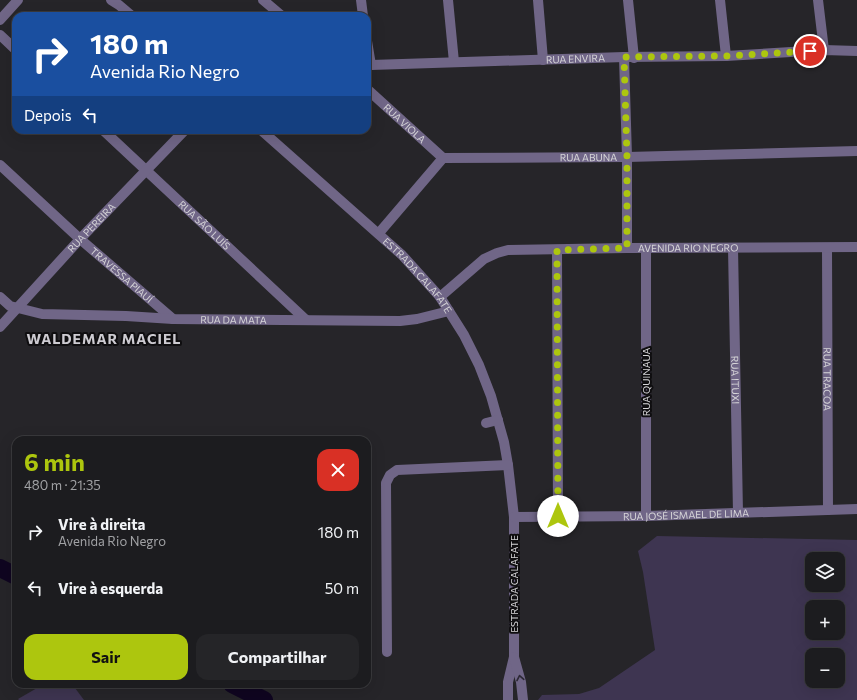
<!DOCTYPE html>
<html lang="pt">
<head>
<meta charset="utf-8">
<style>
	body { margin:0; font-family:Commissioner,sans-serif; background:#252528; color:#f1f3f6; height:100vh; display:flex; flex-direction:column; font-size:15px; white-space:nowrap }
	* { box-sizing:border-box; margin:0 }
	p { font-size:13px; color:#a0a1a4 }
	.icon { flex:none; width:22px; height:22px; fill:none; stroke:currentColor; stroke-width:2; stroke-linecap:round; stroke-linejoin:round }
	.map { position:relative; flex:1; overflow:hidden }
	.panel { position:absolute; left:12px; top:436px; width:359px; height:252px; display:flex; flex-direction:column; background:#1c1c1f; border-radius:12px; box-shadow:0 4px 16px #0002,0 0 0 1px #3a3a3d }
	.panel>* { flex:none }
	.guide { position:absolute; left:12px; top:12px; width:359px; height:122px; border-radius:12px; box-shadow:0 4px 16px #0002,0 0 0 1px #3a3a3d; background:#1a4fa0; color:#fff; overflow:hidden }
	.controls { position:absolute; left:805px; top:552px; display:grid; gap:8px }
	.controls a { display:grid; place-items:center; width:40px; height:40px; border-radius:8px; background:#1c1c1f; box-shadow:0 4px 16px #0002,0 0 0 1px #3a3a3d; font-size:20px }
	.pin { position:absolute; display:grid; place-items:center; width:34px; height:34px; color:#fff; margin:-17px; border:2px solid #fff; border-radius:50%; box-shadow:0 1px 4px #0007 }
	.me { position:absolute; width:44px; margin:-22px; rotate:0deg; stroke-linejoin:round; filter:drop-shadow(0 0 3px #0008) }
	.turn { display:flex; align-items:center; gap:14px; height:84px; padding:0 12px; font-size:18px }
	.turn .icon { width:52px; height:52px; stroke-width:2.5 }
	.turn b { display:block; font-size:28px; line-height:34px }
	.then { display:flex; align-items:center; height:38px; padding:0 12px; background:#0003; gap:8px; font-size:15px }
	.round { display:grid; place-items:center; flex:none; width:42px; height:42px; border-radius:12px; background:#252528 }
	.summary { display:flex; align-items:center; justify-content:space-between; height:68px; padding:0 12px }
	h1 { font-size:24px; font-weight:700; line-height:30px; color:#adc60e }
	.cta { display:flex; gap:8px; margin-top:auto; padding:8px 12px }
	.cta a { flex:1; height:46px; border-radius:12px; background:#adc60e; color:#111; font-size:16px; font-weight:700; line-height:46px; text-align:center }
	.cta a+a { background:#252528; color:#f1f3f6 }
	ul { padding:0; list-style:none }
	li { display:flex; align-items:center; gap:12px; height:56px; padding:0 12px }
	li div { flex:1 }
	li b { display:block; font-size:15px }
	li em { font-style:normal }
	.map>svg:first-child { display:block }
	.green { fill:#3e3551; fill-rule:evenodd }
	.lines { fill:none; stroke-linecap:round; stroke-linejoin:round }
	.river { stroke:#0f0520; stroke-width:18 }
	.minor { stroke:#706687; stroke-width:10 }
	.oneway { stroke:#2c2834 }
	.route { stroke:#adc60e; stroke-width:7; stroke-dasharray:0 12.6 }
	.labels { text-anchor:middle; stroke-width:4; stroke-linejoin:round; paint-order:stroke }
	.street-label { font-size:10px; fill:#d5d4d7; stroke:#0f0e10 }
	.district-label { font-size:14px; font-weight:bold; letter-spacing:1px; fill:#cdcbd1; stroke:#0f0e10 }
</style>
</head>
<body>
<div class="map">
<svg width="857" height="700" viewBox="0 0 857 700">
	<rect width="100%" height="100%" fill="#262529"/>
	<!-- green -->
	<path class="green" d="M657 536 857 540V700H538L542 695 579 694 599 688 655 650 643 572 638 551ZM812 559H838V585H812ZM812 607H838V633H812ZM812 655H838V681H812Z
		M44 684H72L84 700H19L18 699Z"/>
	<g class="lines">
		<!-- river -->
		<path class="river" d="M0 568 16 576
			M232 684 264 700"/>
		<!-- minor -->
		<g class="minor">
			<path d="M111 0 119 5 132 16"/>
			<path d="M263 0 282 16"/>
			<path d="M361 0 363 16"/>
			<path d="M448 0 454 62"/>
			<path d="M538 0 543 60"/>
			<path d="M628 0 634 58"/>
			<path d="M720 0 726 56"/>
			<path d="M818 0 824 50"/>
			<path d="M0 20 18 0"/>
			<path d="M0 35 16 50"/>
			<path d="M367 41 371 65"/>
			<path d="M624 57 627 157V248"/>
			<path id="s1" d="M367 67 371 65 624 57 726 56 824 50 857 51"/>
			<path id="s2" d="M367 89 443 158"/>
			<path id="s3" d="M103 130 306 320"/>
			<path id="s4" d="M261 130 402 255 440 297 464 335 479 365 491 396 504 442 508 465 514 517V657L508 682V700"/>
			<path id="s5" d="M0 165 80 239 173 319"/>
			<path id="s6" d="M379 233 443 158 627 157 857 151"/>
			<path id="s7" d="M733 248 738 513"/>
			<path id="s8" d="M827 248 828 510"/>
			<path d="M557 250 558 516"/>
			<path id="s9" d="M0 297 10 306 42 314 126 316 173 319 400 321 417 319 449 311"/>
			<path id="s10" d="M440 297 484 259 497 253 508 250 627 248 857 247"/>
			<path id="s11" d="M0 327 80 239 185 130"/>
			<path d="M486 423 498 420"/>
			<path d="M646 516V248"/>
			<path id="s12" d="M514 517 646 516 857 509"/>
			<path d="M387 652 386 483 390 475 397 470 508 465"/>
			<path d="M514 657 521 682 523 700"/>
		</g>
	</g>
	<!-- one-way arrows -->
	<defs><path id="oneway-chevron" d="M-2-3.5L2.5 0L-2 3.5" fill="none" stroke-width="1.6" stroke-linecap="round" stroke-linejoin="round"/></defs>
	<use class="oneway" href="#oneway-chevron" transform="translate(520 678) rotate(-101)"/>
	<g class="lines">
		<!-- route -->
		<path class="route" d="M558 516 557 250 627 248V157L624 57 726 56 810 51"/>
	</g>
	<g class="labels">
		<!-- street labels -->
		<g class="street-label">
			<text dy="4" stroke="none"><textPath href="#s1" startOffset="209">RUA ENVIRA</textPath></text>
			<text dy="4" stroke="none"><textPath href="#s2" startOffset="51">RUA VIOLA</textPath></text>
			<text dy="4" stroke="none"><textPath href="#s6" startOffset="244">RUA ABUNA</textPath></text>
			<text dy="4" stroke="none"><textPath href="#s3" startOffset="139">RUA SÃO LUÍS</textPath></text>
			<text dy="4" stroke="none"><textPath href="#s11" startOffset="135">RUA PEREIRA</textPath></text>
			<text dy="4" stroke="none"><textPath href="#s10" startOffset="264">AVENIDA RIO NEGRO</textPath></text>
			<text dy="4" stroke="none"><textPath href="#s5" startOffset="164">TRAVESSA PIAUÍ</textPath></text>
			<text dy="4" stroke="none"><textPath href="#s4" startOffset="214">ESTRADA CALAFATE</textPath></text>
			<text dy="4" stroke="none"><textPath href="#s9" startOffset="238">RUA DA MATA</textPath></text>
			<text dy="4" stroke="none"><textPath href="#s8" startOffset="131">RUA TRACOA</textPath></text>
			<text dy="4" stroke="none"><textPath href="#s7" startOffset="132">RUA ITUXI</textPath></text>
			<text transform="translate(646 382) rotate(-90)" y="4">RUA QUINAUA</text>
			<text dy="4" stroke="none"><textPath href="#s12" startOffset="172">RUA JOSÉ ISMAEL DE LIMA</textPath></text>
			<text transform="translate(514 584) rotate(-90)" y="4">ESTRADA CALAFATE</text>
		</g>
		<!-- district labels -->
		<g class="district-label">
			<text x="104" y="344">WALDEMAR MACIEL</text>
		</g>
	</g>
</svg>
<div class="controls">
<a><svg class="icon" aria-label="layers" viewBox="0 0 24 24"><path d="M12 4l9 5-9 5-9-5zM3 14l9 5 9-5"/></svg></a>
<a>+</a>
<a>−</a>
</div>
<div class="pin" style="left:810px;top:51px;background:#d93025"><svg class="icon" aria-label="arrive" viewBox="0 0 24 24"><path d="M6 21V4h12l-3 4 3 4H6"/></svg></div>
<svg class="me" style="left:558px;top:516px" viewBox="-20 -20 40 40"><circle r="19" fill="#fff"/><path d="M0-13L10 11 0 6-10 11z" fill="#adc60e"/></svg>
<div class="guide">
<div class="turn"><svg class="icon" aria-label="right" viewBox="0 0 24 24"><path d="M7 20v-9h11M14 6l5 5-5 5"/></svg><div><b>180 m</b>Avenida Rio Negro</div></div>
<div class="then">Depois<svg class="icon" aria-label="left" viewBox="0 0 24 24"><path d="M17 20v-9H6M10 6l-5 5 5 5"/></svg></div>
</div>
<section class="panel">
<div class="summary"><div><h1>6 min</h1><p>480 m · 21:35</p></div><a class="round" style="background:#d93025;color:#fff"><svg class="icon" aria-label="close" viewBox="0 0 24 24"><path d="M6 6l12 12M18 6L6 18"/></svg></a></div>
<ul>
<li><svg class="icon" aria-label="right" viewBox="0 0 24 24"><path d="M7 20v-9h11M14 6l5 5-5 5"/></svg><div><b>Vire à direita</b><p>Avenida Rio Negro</p></div><em>180 m</em></li>
<li><svg class="icon" aria-label="left" viewBox="0 0 24 24"><path d="M17 20v-9H6M10 6l-5 5 5 5"/></svg><div><b>Vire à esquerda</b></div><em>50 m</em></li>
</ul>
<div class="cta"><a>Sair</a><a>Compartilhar</a></div>
</section>
</div>
</body>
</html>
